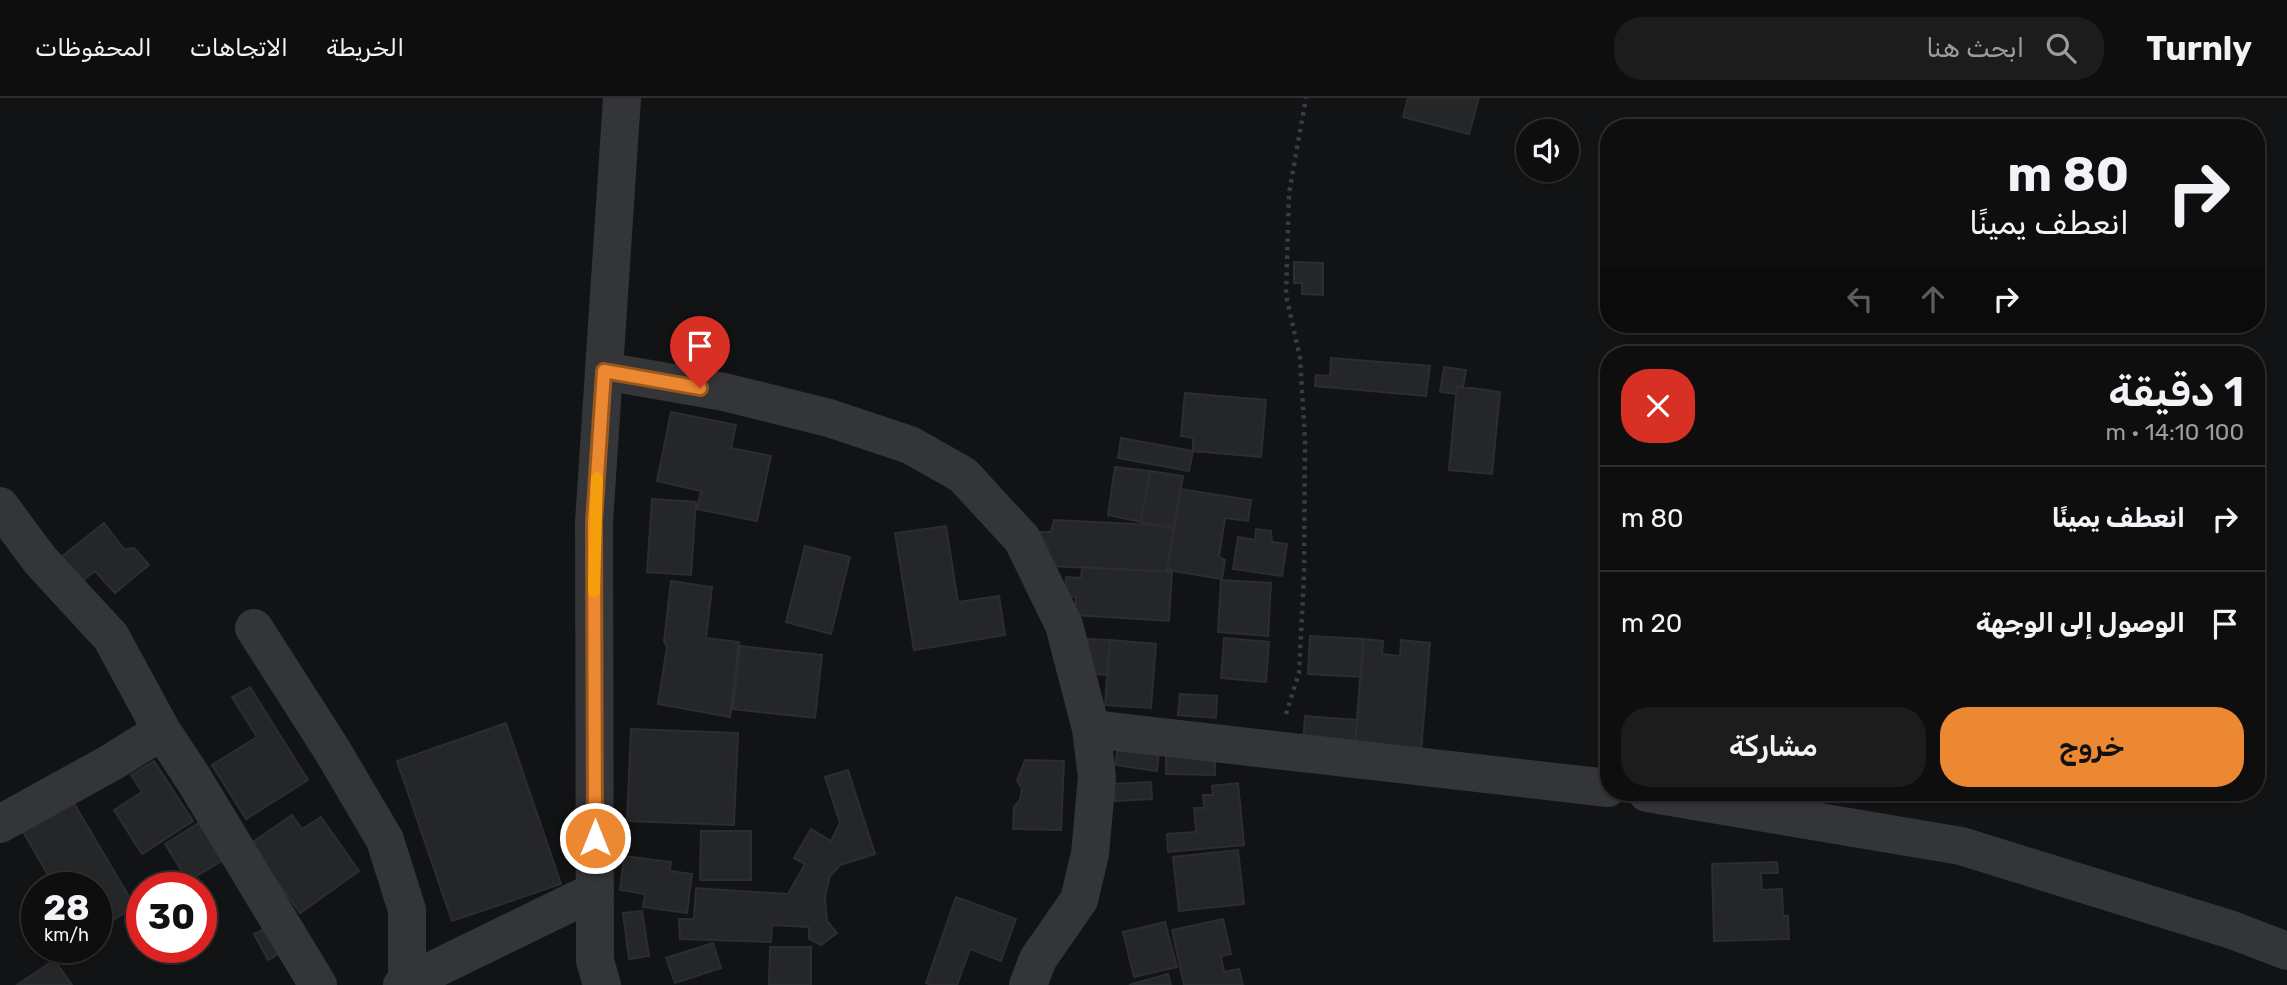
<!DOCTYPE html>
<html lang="ar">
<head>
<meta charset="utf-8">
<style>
	body { margin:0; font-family:Rubik,Cairo,sans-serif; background:#1c1c1d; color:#f1f3f6; direction:rtl; height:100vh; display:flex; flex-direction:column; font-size:26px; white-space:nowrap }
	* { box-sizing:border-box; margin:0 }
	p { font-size:23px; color:#9b9c9e }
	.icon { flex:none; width:38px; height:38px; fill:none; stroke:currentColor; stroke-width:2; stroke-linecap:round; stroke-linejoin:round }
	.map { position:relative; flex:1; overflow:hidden; direction:ltr }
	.side { position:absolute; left:1600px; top:248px; width:665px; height:455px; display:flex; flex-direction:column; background:#0e0e0f; border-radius:28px; box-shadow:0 2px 5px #0004,0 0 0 2px #2e2e2f; direction:rtl }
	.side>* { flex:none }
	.hud { position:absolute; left:1600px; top:21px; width:665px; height:214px; border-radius:28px; box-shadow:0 2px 5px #0004,0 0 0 2px #2e2e2f; direction:rtl; background:#0e0e0f; color:#f1f3f6; overflow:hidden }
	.tools { position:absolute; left:1516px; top:21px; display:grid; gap:14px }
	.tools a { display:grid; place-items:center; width:63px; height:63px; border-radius:50%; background:#0e0e0f; box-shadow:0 2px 5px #0004,0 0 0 2px #2e2e2f; font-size:35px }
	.speed { position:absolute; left:21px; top:774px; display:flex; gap:14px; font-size:35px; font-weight:700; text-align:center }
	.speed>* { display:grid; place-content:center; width:91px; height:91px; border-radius:50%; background:#0e0e0f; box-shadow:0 2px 5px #0004,0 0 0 2px #2e2e2f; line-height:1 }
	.speed small { font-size:18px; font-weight:400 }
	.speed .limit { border:10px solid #d22; background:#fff; color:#111 }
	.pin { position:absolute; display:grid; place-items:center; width:60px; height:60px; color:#fff; margin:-72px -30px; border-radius:50% 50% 50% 0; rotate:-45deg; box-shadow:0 0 7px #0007 }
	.pin .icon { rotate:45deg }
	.me { position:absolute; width:77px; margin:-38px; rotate:0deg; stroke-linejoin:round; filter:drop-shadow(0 0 5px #0008) }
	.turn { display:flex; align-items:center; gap:24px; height:147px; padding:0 21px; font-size:32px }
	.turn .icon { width:91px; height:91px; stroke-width:2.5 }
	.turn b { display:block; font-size:49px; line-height:60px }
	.lanes { display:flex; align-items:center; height:66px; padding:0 21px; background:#0003; justify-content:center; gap:35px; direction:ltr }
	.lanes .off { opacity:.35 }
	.round { display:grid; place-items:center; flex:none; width:74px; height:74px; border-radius:28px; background:#1c1c1d }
	.overview { display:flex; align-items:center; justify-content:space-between; height:119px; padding:0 21px }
	h1 { font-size:42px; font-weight:600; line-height:52px }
	.cta { display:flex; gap:14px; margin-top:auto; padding:14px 21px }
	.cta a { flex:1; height:80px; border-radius:28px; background:#ec8732; color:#111; font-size:28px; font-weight:600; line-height:80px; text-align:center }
	.cta a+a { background:#1c1c1d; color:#f1f3f6 }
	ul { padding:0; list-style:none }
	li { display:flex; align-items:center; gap:21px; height:105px; padding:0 21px; border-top:2px solid #2e2e2f }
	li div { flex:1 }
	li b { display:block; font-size:26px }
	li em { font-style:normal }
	header { display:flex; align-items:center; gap:42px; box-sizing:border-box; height:98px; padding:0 35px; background:#0e0e0f; border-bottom:2px solid #2e2e2f }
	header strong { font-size:33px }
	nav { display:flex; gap:38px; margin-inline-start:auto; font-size:24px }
	.search { width:490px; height:63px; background:#1c1c1d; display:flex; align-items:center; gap:18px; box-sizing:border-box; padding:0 24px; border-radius:28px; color:#9b9c9e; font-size:26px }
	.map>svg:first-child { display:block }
	.building { fill:#252628; stroke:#2c2d30; stroke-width:2 }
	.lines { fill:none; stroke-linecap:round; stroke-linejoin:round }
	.path { stroke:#393c40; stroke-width:4.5; stroke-dasharray:3.5 5; stroke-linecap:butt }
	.minor { stroke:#333539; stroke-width:38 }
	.route-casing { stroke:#995820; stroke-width:18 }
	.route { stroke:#ec8732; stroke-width:12 }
	.slow { stroke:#f59e0b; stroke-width:12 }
</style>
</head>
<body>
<header>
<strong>Turnly</strong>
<div class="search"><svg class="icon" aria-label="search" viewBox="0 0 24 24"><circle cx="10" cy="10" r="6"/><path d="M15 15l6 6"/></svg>ابحث هنا</div>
<nav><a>الخريطة</a><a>الاتجاهات</a><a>المحفوظات</a></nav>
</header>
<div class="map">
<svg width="2287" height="887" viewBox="0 0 2287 887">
	<rect width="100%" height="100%" fill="#121314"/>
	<!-- building -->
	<path class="building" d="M1408 0H1479L1469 36 1403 19Z
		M1294 164 1323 165V197L1302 196V185H1294Z
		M1331 260 1430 268 1426 298 1315 288 1316 277 1330 278Z
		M1444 269 1466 272 1463 290 1457 288 1456 296 1440 294Z
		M1457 288 1500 294 1492 376 1449 372Z
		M1185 295 1266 302 1261 359 1193 353V340L1181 338Z
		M671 314 736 327 731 350 771 358 757 423 697 411 701 393 657 383Z
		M1121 340 1193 353 1189 373 1118 360Z
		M1115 369 1150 373 1141 424 1108 417Z
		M1150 373 1183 378 1174 431 1141 424Z
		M1180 391 1251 402 1248 423 1225 420 1219 459 1225 462 1222 481 1167 472Z
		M652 401 696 404 691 477 647 474Z
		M1054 422 1174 428 1167 472 1172 474 1050 468 1037 434H1051Z
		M104 425 124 451 134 450 149 467 115 495 95 473 74 489 55 464Z
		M946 428 958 504 999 498 1005 537 914 552 895 435Z
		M1256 431 1271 433 1272 444 1287 446 1282 478 1233 471 1238 439 1255 442Z
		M805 448 850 459 831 536 786 524Z
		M1082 469 1172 474 1169 523 1075 517 1076 499 1065 498 1066 479 1081 480Z
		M1221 482 1271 485 1268 538 1218 534Z
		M671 483 712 489 706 540 739 544 730 619 658 606 667 549 664 543Z
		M1310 538 1363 541 1362 579 1308 576Z
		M1224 540 1269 544 1266 584 1221 580Z
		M1088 541 1110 542 1107 577 1085 575Z
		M1363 541 1383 543 1382 556 1400 558 1401 542 1430 545 1421 654 1355 649Z
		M1110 542 1156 546 1151 610 1105 607Z
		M740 548 822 557 815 620 733 611Z
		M250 589 308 682 246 721 212 667 257 639 232 599Z
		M1180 596 1217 598 1216 620 1178 617Z
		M1305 618 1357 622 1355 649 1303 646Z
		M506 625 561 786 452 823 397 663Z
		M631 631 738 635 734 727 627 723Z
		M1118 649 1159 654 1157 673 1115 667Z
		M1166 653 1215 654V677L1166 676Z
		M1025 662 1064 663 1061 732 1013 731 1014 709 1020 702 1022 690 1017 683Z
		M154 663 193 723 142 756 114 712 142 694 131 677Z
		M848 672 875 756 840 767 830 778 825 798 827 823 837 835 821 847 809 841V829L772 827 771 844 680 841 679 821H694L696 790 788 796 805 766 794 760 811 731 831 743 840 725 825 679Z
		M1151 684 1152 701 1115 703 1114 686Z
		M1238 685 1244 747 1168 754 1167 736 1196 734 1194 710H1204L1203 697H1213L1212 688Z
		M72 702 135 809 96 832V789H55L22 732Z
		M292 717 302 731 321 719 359 773 300 815 250 746Z
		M199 725 222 763 188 783 165 746Z
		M701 733H751V782H700Z
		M1238 752 1244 806 1179 813 1173 759Z
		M624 758 671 764 670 773 692 776 687 815 643 809 645 796 620 792Z
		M1777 764 1778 775H1761L1762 792 1782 791 1783 818H1788L1789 841 1714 843 1712 766Z
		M956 799 1016 821 1001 863 970 851 957 887H932L926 885Z
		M642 813 649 858 629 861 623 815Z
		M1223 821 1231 856 1221 858 1224 874 1239 871 1243 887H1184L1172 832Z
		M1165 824 1177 869 1134 879 1123 834Z
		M271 828 284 853 268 862 254 836Z
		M713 845 721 870 675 885 666 860Z
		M770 849H811V887H769Z
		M54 862 72 887H17Z
		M1168 876 1171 887H1129Z"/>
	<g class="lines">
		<!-- path -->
		<path class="path" d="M1286 616 1299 575 1304 478 1305 342 1300 260 1286 197 1289 95 1306 0"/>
		<!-- minor -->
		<path class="minor" d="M604 273 724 294 829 320 910 347 963 377 1022 441 1064 527 1091 631 1097 679 1090 756 1079 802 1038 861 1028 887
			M0 408 40 462 111 539 162 633 193 680 318 887
			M254 530 332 652 385 742 407 812V885
			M1091 631 1608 690
			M1647 695 1961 748 2232 832 2287 853
			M0 726 112 664 162 633
			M402 887 595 793
			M602 887 595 863 594 424 622 0"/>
	</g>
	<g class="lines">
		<!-- route casing -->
		<g class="route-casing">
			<path id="route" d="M595 740 594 424 604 273 700 290"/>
		</g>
		<!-- route -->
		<use href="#route" class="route"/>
		<!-- slow -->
		<path class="slow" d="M594 493 597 380"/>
	</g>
</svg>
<div class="tools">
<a><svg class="icon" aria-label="sound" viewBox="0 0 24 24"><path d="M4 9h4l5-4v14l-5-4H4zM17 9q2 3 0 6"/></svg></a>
</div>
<div class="speed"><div>28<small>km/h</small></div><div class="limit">30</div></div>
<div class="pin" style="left:700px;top:290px;background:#d93025"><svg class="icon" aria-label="arrive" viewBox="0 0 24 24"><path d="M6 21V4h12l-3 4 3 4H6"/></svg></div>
<svg class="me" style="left:595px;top:740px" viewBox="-20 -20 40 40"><circle r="17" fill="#ec8732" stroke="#fff" stroke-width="3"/><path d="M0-11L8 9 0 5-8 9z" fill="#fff"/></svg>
<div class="hud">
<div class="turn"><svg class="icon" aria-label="right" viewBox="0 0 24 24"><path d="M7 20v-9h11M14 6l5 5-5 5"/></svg><div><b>80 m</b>انعطف يمينًا</div></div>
<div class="lanes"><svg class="icon off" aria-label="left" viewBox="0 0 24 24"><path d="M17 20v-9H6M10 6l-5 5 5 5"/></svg><svg class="icon off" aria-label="ahead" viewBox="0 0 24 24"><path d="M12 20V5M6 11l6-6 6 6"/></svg><svg class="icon" aria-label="right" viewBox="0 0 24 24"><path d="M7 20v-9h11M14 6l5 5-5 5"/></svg></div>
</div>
<section class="side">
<div class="overview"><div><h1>1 دقيقة</h1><p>100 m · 14:10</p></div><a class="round" style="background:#d93025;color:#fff"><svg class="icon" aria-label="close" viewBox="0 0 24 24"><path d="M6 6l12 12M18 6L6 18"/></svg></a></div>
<ul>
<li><svg class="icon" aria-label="right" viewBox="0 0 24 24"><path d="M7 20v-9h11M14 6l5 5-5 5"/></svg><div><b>انعطف يمينًا</b></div><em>80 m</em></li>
<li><svg class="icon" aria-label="arrive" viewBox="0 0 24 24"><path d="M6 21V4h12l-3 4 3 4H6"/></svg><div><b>الوصول إلى الوجهة</b></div><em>20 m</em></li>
</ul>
<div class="cta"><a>خروج</a><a>مشاركة</a></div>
</section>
</div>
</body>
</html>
